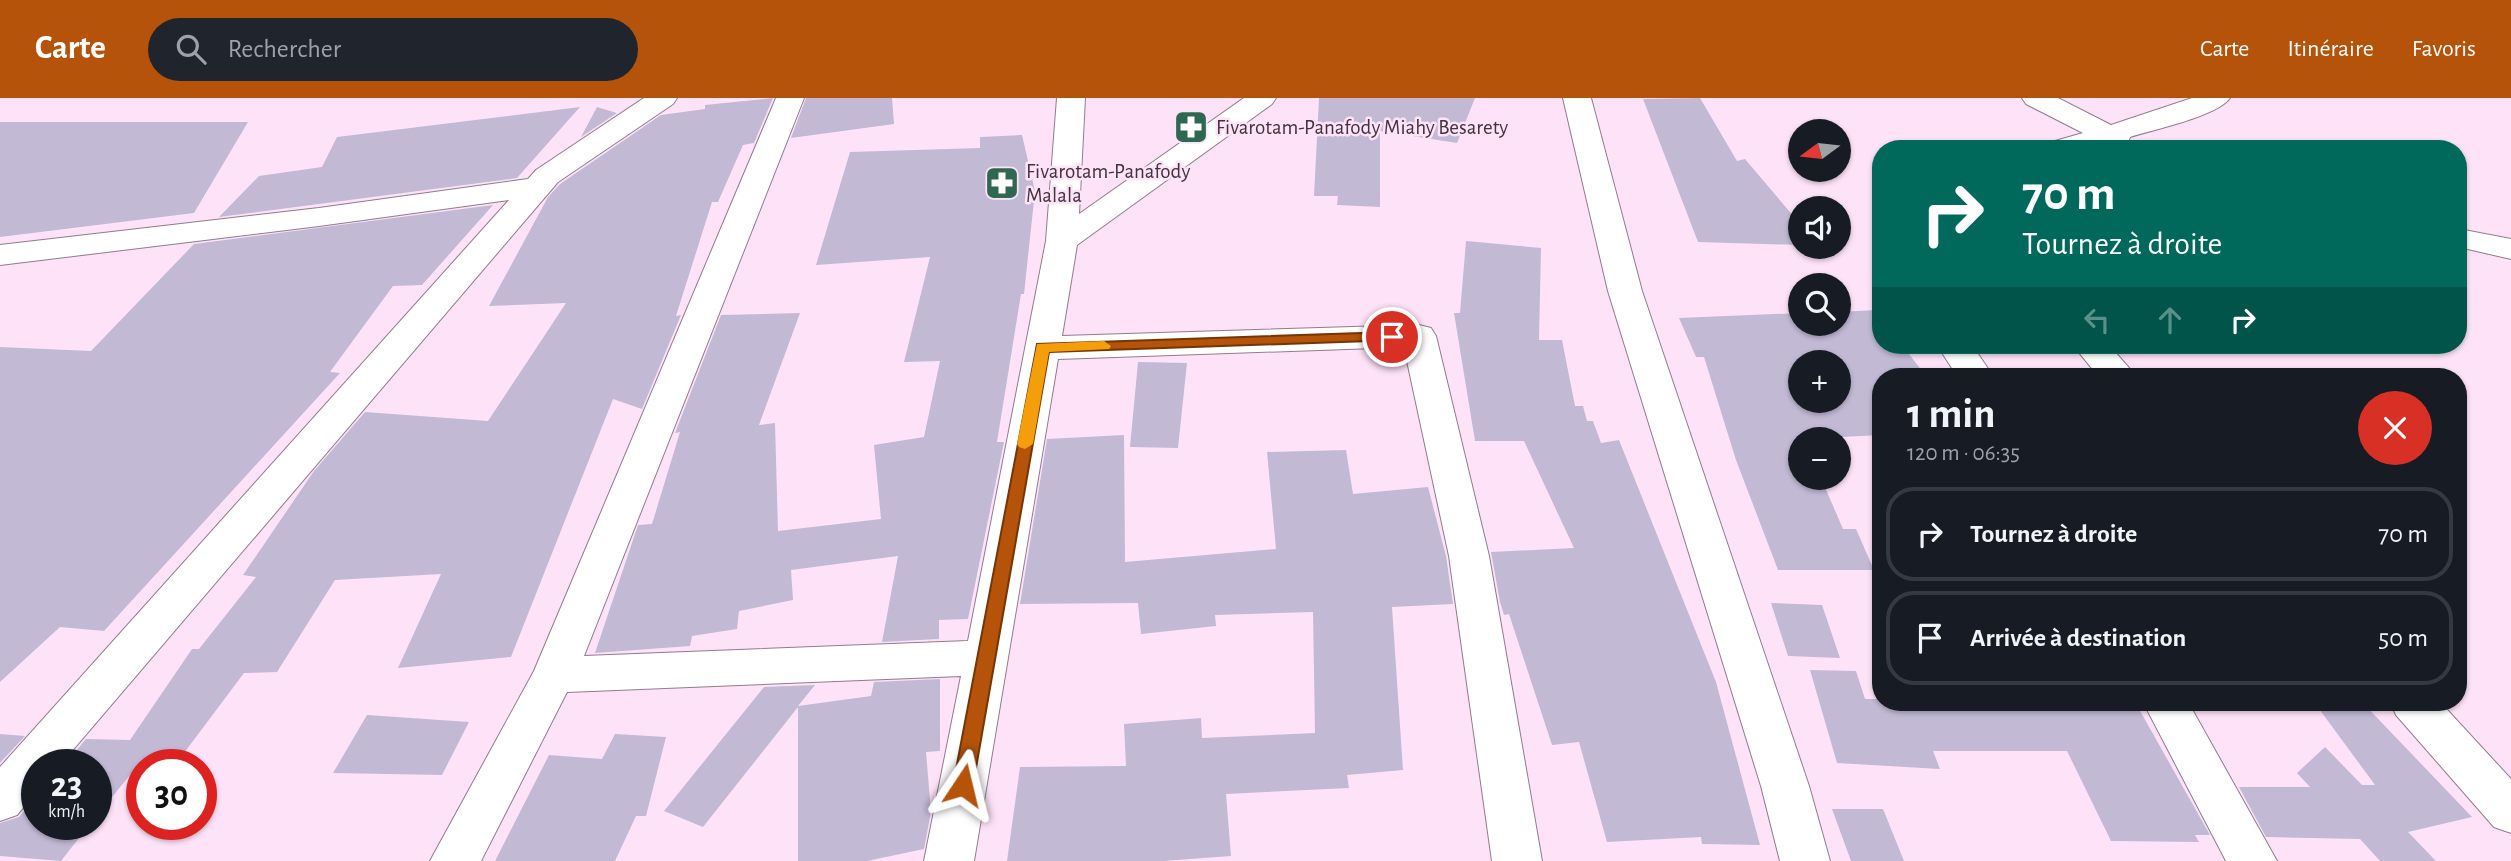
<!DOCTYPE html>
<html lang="fr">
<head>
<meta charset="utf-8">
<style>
	body { margin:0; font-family:"Alegreya Sans",sans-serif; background:#20242c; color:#f1f3f6; height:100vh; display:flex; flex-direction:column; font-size:26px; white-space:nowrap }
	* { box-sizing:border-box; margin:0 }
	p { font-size:23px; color:#9ea1a6 }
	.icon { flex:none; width:38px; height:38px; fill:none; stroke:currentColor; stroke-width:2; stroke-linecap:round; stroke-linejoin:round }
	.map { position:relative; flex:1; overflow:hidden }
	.drawer { position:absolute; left:1872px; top:270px; width:595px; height:343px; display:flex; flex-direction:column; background:#171b24; border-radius:28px; box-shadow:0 2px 5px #0004 }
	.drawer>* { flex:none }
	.top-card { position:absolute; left:1872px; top:42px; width:595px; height:214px; border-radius:28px; box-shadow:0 2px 5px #0004; background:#00695c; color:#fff; overflow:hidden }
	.needle { width:46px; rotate:255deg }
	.tools { position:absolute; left:1788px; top:21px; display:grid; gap:14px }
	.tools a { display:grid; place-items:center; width:63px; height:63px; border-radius:50%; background:#171b24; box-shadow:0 2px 5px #0004; font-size:35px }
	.speed { position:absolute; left:21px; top:651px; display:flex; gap:14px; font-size:35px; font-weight:700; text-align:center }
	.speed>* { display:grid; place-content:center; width:91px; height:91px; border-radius:50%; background:#171b24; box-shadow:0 2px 5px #0004; line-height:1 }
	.speed small { font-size:18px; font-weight:400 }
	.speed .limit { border:10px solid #d22; background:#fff; color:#111 }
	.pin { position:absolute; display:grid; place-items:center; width:60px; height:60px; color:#fff; margin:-30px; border:4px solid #fff; border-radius:50%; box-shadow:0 2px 7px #0007 }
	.me { position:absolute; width:77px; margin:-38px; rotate:10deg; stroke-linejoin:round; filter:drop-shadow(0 0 5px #0008) }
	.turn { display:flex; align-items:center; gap:24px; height:147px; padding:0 35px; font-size:32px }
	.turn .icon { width:91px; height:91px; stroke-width:2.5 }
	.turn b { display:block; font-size:49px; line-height:60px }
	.lanes { display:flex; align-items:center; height:66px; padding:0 35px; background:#0003; justify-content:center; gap:35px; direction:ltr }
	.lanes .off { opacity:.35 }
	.round { display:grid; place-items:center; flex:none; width:74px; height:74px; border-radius:37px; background:#20242c }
	.summary { display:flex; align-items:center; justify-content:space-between; height:119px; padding:0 35px }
	h1 { font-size:42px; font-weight:600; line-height:52px }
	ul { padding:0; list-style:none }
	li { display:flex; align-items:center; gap:21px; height:94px; margin:0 14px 10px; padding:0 21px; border:4px solid #363941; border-radius:28px }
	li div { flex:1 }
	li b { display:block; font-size:26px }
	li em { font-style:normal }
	header { display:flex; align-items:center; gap:42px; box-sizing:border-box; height:98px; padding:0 35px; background:#b45309; color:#fff }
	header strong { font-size:33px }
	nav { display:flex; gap:38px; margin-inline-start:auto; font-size:24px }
	.search { width:490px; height:63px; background:#20242c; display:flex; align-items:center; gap:18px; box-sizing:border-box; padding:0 24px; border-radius:38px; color:#9ea1a6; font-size:26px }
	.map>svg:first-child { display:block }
	.building { fill:#c2b9d5; fill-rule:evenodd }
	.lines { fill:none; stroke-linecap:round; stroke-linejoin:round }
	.street-casing { stroke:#937a8d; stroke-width:2 }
	.street { fill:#fff; fill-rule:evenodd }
	.route { fill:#b45309; stroke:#753606; stroke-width:2 }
	.slow { fill:#f59e0b }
	.labels { text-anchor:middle; stroke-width:5; stroke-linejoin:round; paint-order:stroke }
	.far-poi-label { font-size:21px; fill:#3f343d; stroke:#fee3f8; text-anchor:start }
</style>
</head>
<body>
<header>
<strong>Carte</strong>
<div class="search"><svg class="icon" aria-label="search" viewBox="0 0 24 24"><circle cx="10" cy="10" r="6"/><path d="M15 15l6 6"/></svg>Rechercher</div>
<nav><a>Carte</a><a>Itinéraire</a><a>Favoris</a></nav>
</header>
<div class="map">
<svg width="2511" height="763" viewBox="0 0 2511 763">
	<rect width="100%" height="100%" fill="#fee3f8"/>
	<!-- building -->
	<path class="building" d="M773 0 754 45 743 47 718 104H712L676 218 681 217 642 311 613 301 511 559 398 570 441 476 335 482 277 574 244 575 175 667H138L96 719V667H64L86 641 130 642 192 551H199L256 479 243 477 314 373 365 314 488 323 566 205 489 208 548 99 560 86 661 17 705 11V7Z
		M806 0H892L894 26 791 40Z
		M1319 0H1475L1457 45 1380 33V109L1337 107 1338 98H1314Z
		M1700 0 1737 63 1745 61 1801 127V147L1698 144 1643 1Z
		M580 9 517 80 219 119 259 78 322 69 337 39Z
		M597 9 617 15 581 39Z
		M0 24H248L194 115 0 139Z
		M1022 37 1035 93 1024 196H1021L997 344H1004L968 521 939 522V541L882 544 898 458 791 472 793 502 739 513 737 531 692 538 690 548 595 555 638 427 652 426 680 334 675 335 721 217 800 215 759 327 775 325 778 433 881 421 874 347 924 339 940 263 904 264 930 159 816 167 850 54 980 50V39Z
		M493 107 422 187 393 188 330 274 340 275 104 533 60 529 0 584V249L91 253 194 146Z
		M1466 143 1541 150 1539 242H1562L1575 308H1583L1587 323H1593L1601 345 1619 342 1716 584 1760 747 1702 746 1701 739 1607 744 1579 644 1552 647 1509 516 1504 517 1500 504 1491 454 1574 450 1524 343H1475L1454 215H1460Z
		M1876 212 1881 219V247H1902L1926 278H1881V337L1801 341V380H1821L1843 431H1856L1874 472H1778L1736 362 1704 259H1696L1679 220 1801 215V226H1839V214ZM1801 264H1839V303H1801Z
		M1138 264 1187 265 1178 350 1130 349Z
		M1124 337 1125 464 1276 451 1267 354 1346 352 1353 396 1428 389 1446 458 1453 506 1392 509 1403 672 1347 677 1349 690 1226 696 1231 758 1163 763H1007L1020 669 1126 668 1124 626 1201 620 1202 640 1315 635 1313 514 1215 517 1216 528 1141 536 1138 505 1020 506 1047 341Z
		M1771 505 1822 507 1840 560 1788 558Z
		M1810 572 1856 573 1865 601H1881V604H2135L2210 737H2195L2199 744 2111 743 2067 653H1933L1940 671 1837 665Z
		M940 581V653L926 654 931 714 924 751 867 763H798V609L703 729 664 713 764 589 815 587 798 608 871 598 874 584Z
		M2314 604H2362L2472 719 2408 734 2436 763H2380L2360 741 2266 739 2239 689H2310L2297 675 2325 649 2362 687H2375Z
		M367 617 469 624 442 677 333 675Z
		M0 636 25 638 0 665Z
		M615 636 666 639 646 718H636L615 763H495L549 657 602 661Z
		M37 697V726H90L61 763 0 758V725L19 719Z
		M1832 711H1883L1904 763H1851Z"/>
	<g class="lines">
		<!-- street casing -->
		<g class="street-casing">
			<path id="street" d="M644 0H677L673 6 558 84 60 667H37V693L17 717 0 723V669L509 102 319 128 0 167V147L319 110 528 81 536 72Z
				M776 0H804L584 558 968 543 1046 143 1057 0H1085L1079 116 1244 0H1276L1272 6 1077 147 1062 238 1419 227 1431 230 1436 238 1489 458 1542 763H1492L1449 458 1404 249 1058 261 974 763H924L961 578 567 594 481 763H430L534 573Z
				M1563 0H1591L1642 193 1809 688 1830 763H1780L1761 688 1608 193Z
				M2022 0H2058L2111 27 2192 0H2230C2218 18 2152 32 2130 39L2127 47 2044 51 2048 45 2083 35 2026 6Z
				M2459 131 2511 141V161L2459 149Z
				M1937 247H1972L1993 278H1957Z
				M2073 247H2109L2136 278H2098Z
				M2143 604H2188L2277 763H2226Z
				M2390 604H2440L2511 681V735L2494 729 2396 617Z"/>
		</g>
		<!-- street -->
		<use href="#street" class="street"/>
	</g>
	<!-- route -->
	<path class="route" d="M1392 234 1398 235V242L1049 254 973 687 970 693 963 695 956 693 953 687 1037 246Z"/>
	<!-- slow -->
	<path class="slow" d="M1104 243 1111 248 1109 251 1049 254 1033 346 1025 351 1019 349 1017 346 1037 246Z"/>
	<!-- icons -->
	<defs>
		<g id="pharmacy-square" transform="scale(1.75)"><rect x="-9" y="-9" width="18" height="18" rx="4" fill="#2f6850" stroke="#fee3f8"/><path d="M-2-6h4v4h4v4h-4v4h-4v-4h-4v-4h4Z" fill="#fff"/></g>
	</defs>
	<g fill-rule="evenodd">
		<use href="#pharmacy-square" x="1191" y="29"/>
		<use href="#pharmacy-square" x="1002" y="85"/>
	</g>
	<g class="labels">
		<!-- far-poi labels -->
		<g class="far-poi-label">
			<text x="1216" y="36">Fivarotam-Panafody Miahy Besarety</text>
			<text x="1026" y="80">Fivarotam-Panafody<tspan x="1026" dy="24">Malala</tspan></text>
		</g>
	</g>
</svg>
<div class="tools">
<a><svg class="needle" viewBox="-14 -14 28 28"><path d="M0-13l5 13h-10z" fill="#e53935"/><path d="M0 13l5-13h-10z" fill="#9ea1a6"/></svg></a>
<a><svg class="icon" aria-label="sound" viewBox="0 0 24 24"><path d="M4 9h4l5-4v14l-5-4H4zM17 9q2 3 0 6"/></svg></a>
<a><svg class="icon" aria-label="search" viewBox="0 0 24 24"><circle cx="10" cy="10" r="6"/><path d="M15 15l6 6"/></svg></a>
<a>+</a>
<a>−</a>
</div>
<div class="speed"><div>23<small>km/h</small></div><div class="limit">30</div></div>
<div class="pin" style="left:1392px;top:239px;background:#d93025"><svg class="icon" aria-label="arrive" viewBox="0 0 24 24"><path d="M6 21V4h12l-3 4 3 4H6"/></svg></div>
<svg class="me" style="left:963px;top:687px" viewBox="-20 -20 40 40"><path d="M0-17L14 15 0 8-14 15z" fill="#b45309" stroke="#fff" stroke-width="4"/></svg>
<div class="top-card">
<div class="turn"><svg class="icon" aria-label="right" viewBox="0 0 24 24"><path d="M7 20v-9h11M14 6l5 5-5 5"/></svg><div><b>70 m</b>Tournez à droite</div></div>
<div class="lanes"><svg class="icon off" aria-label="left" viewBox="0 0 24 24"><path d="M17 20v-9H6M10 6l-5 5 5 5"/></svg><svg class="icon off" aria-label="ahead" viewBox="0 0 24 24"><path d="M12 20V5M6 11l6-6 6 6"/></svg><svg class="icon" aria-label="right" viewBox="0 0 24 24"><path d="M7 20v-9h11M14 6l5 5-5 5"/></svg></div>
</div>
<section class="drawer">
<div class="summary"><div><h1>1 min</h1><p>120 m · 06:35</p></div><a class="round" style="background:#d93025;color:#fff"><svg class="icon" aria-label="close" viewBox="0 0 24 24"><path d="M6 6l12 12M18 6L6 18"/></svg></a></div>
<ul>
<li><svg class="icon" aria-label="right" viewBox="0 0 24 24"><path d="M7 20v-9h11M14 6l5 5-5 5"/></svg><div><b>Tournez à droite</b></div><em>70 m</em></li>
<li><svg class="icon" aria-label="arrive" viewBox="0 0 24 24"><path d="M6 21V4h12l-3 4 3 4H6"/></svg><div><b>Arrivée à destination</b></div><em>50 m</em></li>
</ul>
</section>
</div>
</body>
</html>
